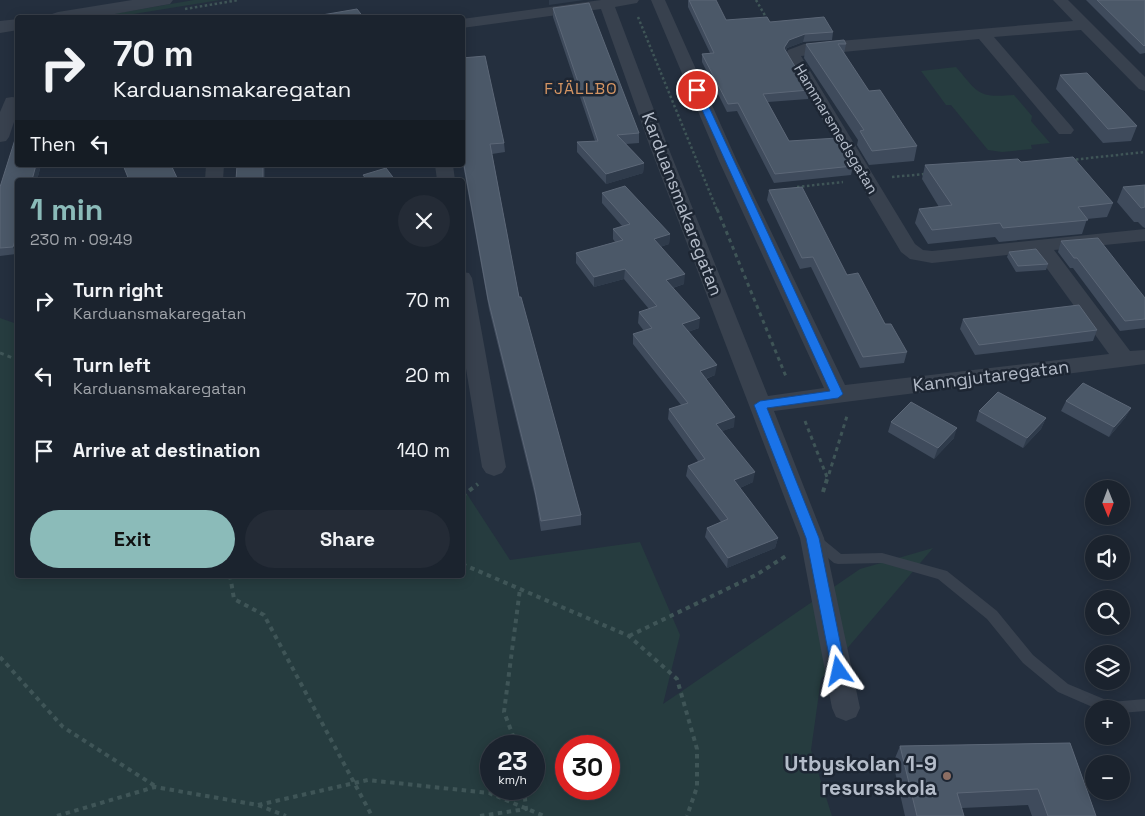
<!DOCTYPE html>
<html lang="en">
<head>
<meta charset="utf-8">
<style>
	body { margin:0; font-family:"Space Grotesk",sans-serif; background:#242b36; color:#f1f3f6; height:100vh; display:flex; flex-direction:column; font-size:19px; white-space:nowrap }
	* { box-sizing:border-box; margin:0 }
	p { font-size:16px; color:#a0a4aa }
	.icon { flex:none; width:28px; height:28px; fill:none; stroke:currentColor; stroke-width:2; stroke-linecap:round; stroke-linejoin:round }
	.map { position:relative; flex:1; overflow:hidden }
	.drawer { position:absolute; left:15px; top:178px; width:450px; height:400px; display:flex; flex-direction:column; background:#1b232e; border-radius:5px; box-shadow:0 2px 12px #0003,0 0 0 1px #39404a }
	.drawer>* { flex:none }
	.banner { position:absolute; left:15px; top:15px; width:450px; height:152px; border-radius:5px; box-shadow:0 2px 12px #0003,0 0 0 1px #39404a; background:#1b232e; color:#f1f3f6; overflow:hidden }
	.needle { width:32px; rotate:179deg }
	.fabs { position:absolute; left:1085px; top:480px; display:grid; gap:10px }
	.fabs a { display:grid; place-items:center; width:45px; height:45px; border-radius:50%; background:#1b232e; box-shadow:0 2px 12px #0003,0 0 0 1px #39404a; font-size:25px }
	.speed { position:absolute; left:480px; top:735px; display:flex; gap:10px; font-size:25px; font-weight:700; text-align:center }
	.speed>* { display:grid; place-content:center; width:65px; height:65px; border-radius:50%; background:#1b232e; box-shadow:0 2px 12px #0003,0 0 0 1px #39404a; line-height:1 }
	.speed small { font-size:12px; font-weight:400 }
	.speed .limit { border:8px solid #d22; background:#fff; color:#111 }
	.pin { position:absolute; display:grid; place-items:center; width:42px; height:42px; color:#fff; margin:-21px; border:2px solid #fff; border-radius:50%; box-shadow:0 1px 5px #0007 }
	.me { position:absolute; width:55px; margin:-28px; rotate:349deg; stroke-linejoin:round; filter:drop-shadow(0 0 4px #0008) }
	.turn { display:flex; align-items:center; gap:18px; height:105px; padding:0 15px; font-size:22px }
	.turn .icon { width:65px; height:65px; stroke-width:2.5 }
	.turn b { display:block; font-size:35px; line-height:42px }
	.then { display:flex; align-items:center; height:48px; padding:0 15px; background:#0003; gap:10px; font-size:19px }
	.round { display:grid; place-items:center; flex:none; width:52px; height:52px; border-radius:26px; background:#242b36 }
	.overview { display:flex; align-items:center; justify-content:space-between; height:85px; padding:0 15px }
	h1 { font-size:30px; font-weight:800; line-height:38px; color:#8bbbb9 }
	.primary-button { display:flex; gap:10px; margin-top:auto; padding:10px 15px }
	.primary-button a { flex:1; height:58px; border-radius:30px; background:#8bbbb9; color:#111; font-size:20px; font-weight:800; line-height:58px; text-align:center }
	.primary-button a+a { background:#242b36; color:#f1f3f6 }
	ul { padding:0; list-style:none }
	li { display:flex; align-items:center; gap:15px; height:75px; padding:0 15px }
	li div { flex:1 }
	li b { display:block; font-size:19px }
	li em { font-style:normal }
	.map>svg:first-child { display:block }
	.green { fill:#263c3f; fill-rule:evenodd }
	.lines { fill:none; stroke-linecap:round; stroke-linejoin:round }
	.path-far2 { stroke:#3f5557; stroke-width:2.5; stroke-dasharray:2.5 2.5; stroke-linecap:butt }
	.path-far1 { stroke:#3f5557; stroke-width:3; stroke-dasharray:4 4; stroke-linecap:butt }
	.path { stroke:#3f5557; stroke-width:4; stroke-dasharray:4.5 4.5; stroke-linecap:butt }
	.service { fill:#38414e; fill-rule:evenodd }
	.minor { fill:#38414e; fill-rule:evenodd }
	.tertiary { fill:#38414e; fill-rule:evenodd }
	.wall { fill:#3f4b5c }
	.shaded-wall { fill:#2f3b4b }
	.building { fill:#4b5868; stroke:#5c6777 }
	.route { fill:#1a73e8; stroke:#114b97 }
	.education-dot { fill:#8d6e63; stroke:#1d2633; stroke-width:2 }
	.labels { text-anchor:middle; stroke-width:5; stroke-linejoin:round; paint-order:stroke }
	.far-street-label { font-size:15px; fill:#b4bcc9; stroke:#1d2633 }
	.far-neighbourhood-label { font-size:16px; letter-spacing:1px; fill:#d59563; stroke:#1d2633 }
	.street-label { font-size:18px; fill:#b4bcc9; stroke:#1d2633 }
	.near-poi-label { font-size:21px; font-weight:bold; fill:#b4bcc9; stroke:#1d2633; text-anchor:end }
</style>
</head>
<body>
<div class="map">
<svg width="1145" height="816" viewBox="0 0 1145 816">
	<rect width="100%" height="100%" fill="#242f3e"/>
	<!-- green -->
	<path class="green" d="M194 0H220L115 17 89 18Z
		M956 67C979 94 978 98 1014 95L1032 116 1031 121 1050 143 1031 145 1032 149 1002 152 988 150 951 105H946L921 71Z
		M0 318 17 324 18 575H462L463 488 510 560 640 542 680 635 663 704 860 569 933 548 821 679 811 750 832 816H0ZM491 746H534V789H491ZM566 746H609V789H566Z"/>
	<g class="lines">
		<!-- path-far2 -->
		<path class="path-far2" d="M756 0 767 19
			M185 9 239 0
			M638 17 717 210
			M1071 160 1145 152
			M892 177 925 174
			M797 187 843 182"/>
		<!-- path-far1 -->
		<path class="path-far1" d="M717 209 787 379
			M0 353 18 360
			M805 421 827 477
			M829 474 847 416"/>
		<!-- path -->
		<path class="path" d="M823 492 828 476
			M462 496 478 484
			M462 564 629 636 677 679 697 749V787L687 816
			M230 575 234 599 264 615 372 816
			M629 636 756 575 789 554
			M0 657 63 727 155 786
			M517 746 504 712 520 589
			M258 805 368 780 489 793 544 816
			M57 816 155 787 258 805 286 816
			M480 816 526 809 524 789"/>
		<!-- service -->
		<path class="service" d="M815 535 819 536 841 554 882 553 947 571 997 611 1033 655 1068 684 1111 702 1145 699V711L1121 713V709H1097L1058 692 1023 663 987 619 938 579 882 563 838 564 834 563 811 544 809 540 811 536Z"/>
		<!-- minor -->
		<path class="minor" d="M601 0H639L637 3 615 7 668 147 768 396 824 388 719 161 651 0H665L737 161 845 385 1109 354 1035 252 932 263 910 259 901 252 785 57 788 50 804 44 1073 21 1053 0H1068L1145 77V91L1139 89 1081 30 994 37 1071 126 1074 130 1071 134H1059L979 39 801 56 915 244 923 250 932 251 1145 229V241L1054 250 1130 351 1145 350V364L774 411 824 538 860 708 856 717 846 721 836 717 832 708 800 538 650 147 601 9 462 28V19Z
			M12 97 18 98V110L9 137 6 141 0 142V112L6 98Z
			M206 165H224L223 180H205Z
			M435 165H453L455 180H437Z
			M462 272 469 273 472 278 506 467 502 473 494 476 486 473 482 467 462 344Z"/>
		<!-- tertiary -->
		<path class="tertiary" d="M132 0H173L170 4 164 5 93 18H49L52 14 58 12Z
			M18 19V30L0 33V21Z"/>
	</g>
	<!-- wall -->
	<path class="wall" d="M688 0 726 20 770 22 833 32 832 40 803 42 787 48 786 51 809 90 808 99 768 102 789 141 853 166 851 175 774 183 737 111 727 112 702 62V54L710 53 688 7Z
		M1086 0H1145V53L1140 54Z
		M553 8 639 133V143L626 144 644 163 643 173 606 184 577 152V142L595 141 553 17Z
		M806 44H846L844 54 869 91 917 146 914 161 869 165 857 145 858 140 804 58Z
		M462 58 504 143 505 152 492 154 519 297 581 515V525L541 531 535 496 489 309 462 159Z
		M1060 75 1137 126 1131 141 1103 143 1056 89Z
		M1021 162 1113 203 1107 217 1087 219 1082 234 999 242 995 237 928 244 915 223 919 209 939 207 922 179 925 165Z
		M18 165H41L37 180H18L16 254 0 256V187Z
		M1145 185V228L1143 227 1138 222H1134L1117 202 1123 187Z
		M769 190 847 275 907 352 904 363 860 368 811 267 800 269 767 200Z
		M602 193 670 234 669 244 660 247 684 284 673 288 699 328 688 332 715 375 706 379 734 427 722 431 753 482 740 488 778 538 775 548 727 568 705 537 707 528 721 522 686 476 688 466 698 461 668 419 669 409 681 405 633 344V334L644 331 638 323 639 312 649 309 624 279 594 287 576 263V253L615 242 613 239V229L622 226 602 203Z
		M1061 241 1145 298V328L1120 331 1073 268H1070L1058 252Z
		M1009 252 1048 264 1046 270 1016 272 1007 257Z
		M963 319 1097 330 1093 341 975 355 960 329Z
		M1066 401 1131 408 1125 418 1109 437 1061 411Z
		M979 411 1046 418 1041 429 1023 448 976 421Z
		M891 422 954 438 934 459 888 432Z
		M1070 743 1096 816H1032L1028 805 962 808 964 816H905L893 763 900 746Z"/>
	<!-- shaded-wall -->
	<path class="shaded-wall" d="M549 0H584L549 5Z
		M805 34 803 42 787 48 783 56 784 48 789 40Z
		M644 163 643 173 606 184V174Z
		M36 165H41L37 180H32Z
		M263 165H265V180H263Z
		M18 231V250L16 254 13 247Z
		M670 234 669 244 653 249 654 239Z
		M625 269 624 279 594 287V277Z
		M685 274 684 284 666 290V280Z
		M700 318 699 328 681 334 682 324Z
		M717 365 715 375 699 381 700 371Z
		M1131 408 1125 418 1109 437 1114 427Z
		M735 417 734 427 714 434 716 424Z
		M1046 418 1041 429 1023 448 1027 438Z
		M957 428 954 438 934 459 938 448Z
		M755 472 753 482 733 491 734 480Z
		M778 538 775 548 727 568 728 558Z"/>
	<!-- building -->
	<path class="building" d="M689 0H716L726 20 767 17 770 22 824 17 833 32 805 34 789 40 784 48 809 90 763 94 789 141 838 138 853 166 775 174 738 103 728 104 702 54 714 53Z
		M1097 0H1145V45L1144 46Z
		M589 3 639 133 617 135 644 163 606 174 577 142 598 141 553 8Z
		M357 9 364 18H323L322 15Z
		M844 40 846 44H838L869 91 880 90 917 146 872 151 860 131 864 130 806 44Z
		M485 56 504 143 490 144 519 297H521L581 515 541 521 534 486 488 299 462 154V58Z
		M1087 73 1137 126 1108 129 1060 75Z
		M18 130V165H36L32 180H18V231L13 247 0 248V187Z
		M1073 157 1113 203 1078 207 1088 220 1003 228 1000 223 932 230 919 209 952 205 925 165 1018 159 1021 162Z
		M123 165H171L178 180H129Z
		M237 165H263V180H236Z
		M386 168 395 180H367L363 175Z
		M1145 185V207L1141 208 1123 187Z
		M625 186 670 234 654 239 685 274 666 280 700 318 682 324 717 365 700 371 735 417 716 424 755 472 734 480 778 538 728 558 707 528 728 519 688 466 705 459 669 409 688 403 633 334 652 328 639 312 657 306 625 269 594 277 576 253 623 240 613 229 630 224 602 193Z
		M802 187 847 275 858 273 885 324H891L907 352 863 357 813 257 802 258 769 190Z
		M1098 238 1145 298V319L1125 321 1077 258H1074L1061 241Z
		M1036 249 1048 264 1018 266 1009 252Z
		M1079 305 1097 330 979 345 963 319Z
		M1083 383 1131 408 1114 427 1066 401Z
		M998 392 1046 418 1027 438 979 411Z
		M911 402 957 428 938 448 891 422Z
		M1070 743 1096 816H1048L1038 789 957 793 964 816H917L900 746Z"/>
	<!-- route -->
	<path class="route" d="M697 87 701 90 843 394 838 398 767 408 819 538 846 671 844 676 839 678 834 676 832 671 806 538 754 405 760 401 830 391 693 90Z"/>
	<!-- markers -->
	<circle class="education-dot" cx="947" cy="776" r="5"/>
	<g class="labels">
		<!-- far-street labels -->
		<g class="far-street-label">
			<text transform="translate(836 129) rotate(59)" y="5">Hammarsmedsgatan</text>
		</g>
		<!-- far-neighbourhood labels -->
		<g class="far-neighbourhood-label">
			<text x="581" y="94">FJÄLLBO</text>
		</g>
		<!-- street labels -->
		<g class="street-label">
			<text transform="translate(682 204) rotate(69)" y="6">Karduansmakaregatan</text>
			<text transform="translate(991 376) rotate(-7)" y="6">Kanngjutaregatan</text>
		</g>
		<!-- near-poi labels -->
		<g class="near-poi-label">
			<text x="937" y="771">Utbyskolan 1-9<tspan x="937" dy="24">resursskola</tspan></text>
		</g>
	</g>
</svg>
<div class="fabs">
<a><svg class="needle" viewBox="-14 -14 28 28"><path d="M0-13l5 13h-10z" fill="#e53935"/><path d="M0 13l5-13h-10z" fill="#a0a4aa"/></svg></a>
<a><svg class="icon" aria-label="sound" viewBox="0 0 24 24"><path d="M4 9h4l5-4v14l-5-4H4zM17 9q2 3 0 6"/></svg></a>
<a><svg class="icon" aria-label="search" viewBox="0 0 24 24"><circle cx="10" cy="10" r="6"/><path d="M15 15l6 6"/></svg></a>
<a><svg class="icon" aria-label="layers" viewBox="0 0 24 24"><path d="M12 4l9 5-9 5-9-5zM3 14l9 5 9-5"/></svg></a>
<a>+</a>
<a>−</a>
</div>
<div class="speed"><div>23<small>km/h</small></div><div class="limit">30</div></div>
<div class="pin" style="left:697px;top:90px;background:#d93025"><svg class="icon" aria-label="arrive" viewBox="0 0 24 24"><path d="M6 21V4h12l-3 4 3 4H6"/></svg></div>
<svg class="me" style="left:839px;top:671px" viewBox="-20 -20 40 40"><path d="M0-17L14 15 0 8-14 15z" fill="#1a73e8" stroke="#fff" stroke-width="4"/></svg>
<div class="banner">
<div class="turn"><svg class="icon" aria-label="right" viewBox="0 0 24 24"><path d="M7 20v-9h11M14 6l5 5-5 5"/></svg><div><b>70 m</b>Karduansmakaregatan</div></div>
<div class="then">Then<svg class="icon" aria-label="left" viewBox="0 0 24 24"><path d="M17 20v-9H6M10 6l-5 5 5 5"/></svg></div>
</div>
<section class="drawer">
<div class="overview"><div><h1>1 min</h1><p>230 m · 09:49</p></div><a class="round"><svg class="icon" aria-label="close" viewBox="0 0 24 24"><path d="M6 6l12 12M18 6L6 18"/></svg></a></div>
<ul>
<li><svg class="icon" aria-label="right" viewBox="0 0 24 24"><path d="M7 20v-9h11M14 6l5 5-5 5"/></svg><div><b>Turn right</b><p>Karduansmakaregatan</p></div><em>70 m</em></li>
<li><svg class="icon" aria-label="left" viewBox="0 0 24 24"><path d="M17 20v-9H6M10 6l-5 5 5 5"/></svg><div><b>Turn left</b><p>Karduansmakaregatan</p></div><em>20 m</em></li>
<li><svg class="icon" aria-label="arrive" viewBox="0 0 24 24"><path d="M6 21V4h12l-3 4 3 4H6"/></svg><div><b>Arrive at destination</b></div><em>140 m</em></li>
</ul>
<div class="primary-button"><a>Exit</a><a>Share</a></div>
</section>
</div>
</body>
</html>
